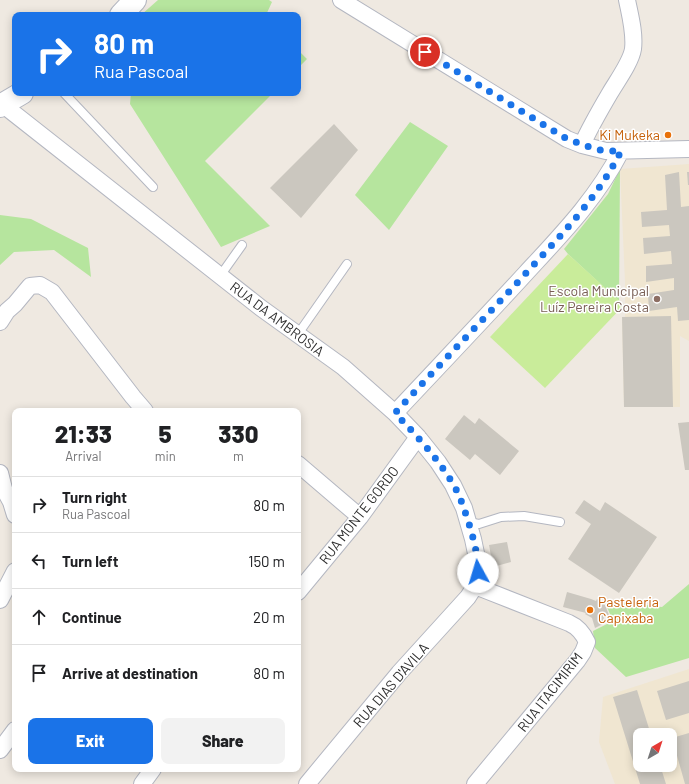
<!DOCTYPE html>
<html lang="en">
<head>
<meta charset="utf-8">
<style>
	body { margin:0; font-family:Barlow,sans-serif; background:#f2f2f2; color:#202124; height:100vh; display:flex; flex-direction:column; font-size:15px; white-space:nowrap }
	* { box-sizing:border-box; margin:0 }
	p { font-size:13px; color:#757577 }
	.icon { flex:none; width:22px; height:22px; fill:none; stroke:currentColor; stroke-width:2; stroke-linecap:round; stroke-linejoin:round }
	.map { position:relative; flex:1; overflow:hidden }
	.drawer { position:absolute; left:12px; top:408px; width:289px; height:364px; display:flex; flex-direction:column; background:#fff; border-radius:8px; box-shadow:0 2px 10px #0003 }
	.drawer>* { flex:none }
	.banner { position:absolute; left:12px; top:12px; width:289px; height:84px; border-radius:8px; box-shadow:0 2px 10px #0003; background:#1a73e8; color:#fff; overflow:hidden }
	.needle { width:26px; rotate:39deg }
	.controls { position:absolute; left:633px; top:728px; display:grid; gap:8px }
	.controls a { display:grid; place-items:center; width:44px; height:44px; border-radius:8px; background:#fff; box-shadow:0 2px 10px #0003; font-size:20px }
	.pin { position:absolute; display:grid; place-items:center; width:34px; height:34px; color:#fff; margin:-17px; border:2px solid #fff; border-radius:50%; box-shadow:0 1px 4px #0007 }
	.me { position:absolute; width:44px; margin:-22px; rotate:354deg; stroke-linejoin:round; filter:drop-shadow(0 0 3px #0008) }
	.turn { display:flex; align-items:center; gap:14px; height:84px; padding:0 16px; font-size:18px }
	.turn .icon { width:52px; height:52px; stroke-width:2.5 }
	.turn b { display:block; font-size:28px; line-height:34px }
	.eta { display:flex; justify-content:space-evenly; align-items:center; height:68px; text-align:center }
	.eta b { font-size:24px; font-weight:800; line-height:28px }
	.cta { display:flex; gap:8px; margin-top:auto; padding:8px 16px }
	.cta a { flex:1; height:46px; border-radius:8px; background:#1a73e8; color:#fff; font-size:16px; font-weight:800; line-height:46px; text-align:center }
	.cta a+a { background:#f2f2f2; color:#202124 }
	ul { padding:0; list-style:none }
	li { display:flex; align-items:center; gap:12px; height:56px; padding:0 16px; border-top:1px solid #e0e0e0 }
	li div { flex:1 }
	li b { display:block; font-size:15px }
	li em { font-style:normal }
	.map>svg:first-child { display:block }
	.education { fill:#f0e6d1; fill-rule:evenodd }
	.green { fill:#b6e59e }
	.pitch { fill:#c9ec9a }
	.building { fill:#cbc7bf }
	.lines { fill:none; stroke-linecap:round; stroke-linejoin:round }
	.lane-casing { stroke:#b4b7c1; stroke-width:10 }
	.street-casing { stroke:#b4b7c1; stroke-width:18 }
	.secondary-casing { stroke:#b4b7c1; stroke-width:24 }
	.lane { stroke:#fff; stroke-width:8 }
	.street { stroke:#fff; stroke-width:16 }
	.secondary { stroke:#fff; stroke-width:22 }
	.route { stroke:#1a73e8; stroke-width:7; stroke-dasharray:0 12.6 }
	.food-dot { fill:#e8710a; stroke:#fff; stroke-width:1.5 }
	.education-dot { fill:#8d6e63; stroke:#fff; stroke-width:1.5 }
	.labels { text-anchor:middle; stroke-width:3; stroke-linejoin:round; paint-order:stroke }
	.food-label { font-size:14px; fill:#c56008; stroke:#fff; text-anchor:end }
	.education-label { font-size:14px; fill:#785e54; stroke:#fff; text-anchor:end }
	.street-label { font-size:14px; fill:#2e2e2e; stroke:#fff }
</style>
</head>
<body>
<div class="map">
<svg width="689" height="784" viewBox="0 0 689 784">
	<rect width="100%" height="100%" fill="#efe9e1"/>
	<!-- education -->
	<path class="education" d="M689 164V341L680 336V407H624L622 317H625V282L620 169Z
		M689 669V784H615L599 742 603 697ZM640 735H670V765H640Z"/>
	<!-- green -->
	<path class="green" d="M158 0H269L272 2 266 15H141Z
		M298 50 307 59 298 68Z
		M131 93H273L205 161 270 226 221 247 130 104Z
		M410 122 448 146 389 230 355 195Z
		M620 169 619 301 568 254 564 249 608 194Z
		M0 215 31 219 88 248 91 277 54 250 14 252 0 265Z
		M689 584V658L626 677 595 648 593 631 613 621 604 600 662 607Z"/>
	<!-- pitch -->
	<path class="pitch" d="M568 254 624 305 545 388 490 337Z"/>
	<!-- building -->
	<path class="building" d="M334 124 358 150 301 218 270 188Z
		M679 172 681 207 689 206V320L678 321 677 307 649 311 648 294 674 290V278L646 282V266L672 264 671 251 644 254 643 238 670 236 669 225 642 227 641 212 667 210 665 175Z
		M687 172H689V185H688Z
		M671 316 673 407H624L622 317Z
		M464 415 475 424 479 418 519 451 500 475 475 454 470 460 445 439Z
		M689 422V470H685L678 423Z
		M584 500 600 511 605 502 657 537 619 593 568 559 591 524 575 513Z
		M507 542 511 562 493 567 489 545Z
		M567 592 591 599 596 601 597 599 605 605 611 620 595 628 592 618 585 614 586 613 563 607Z
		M689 681V713L666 720 657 691Z
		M637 690 651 735H640V765H660L666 784H640L613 697Z
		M689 733V784H685L672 738Z"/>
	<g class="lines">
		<!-- lane casing -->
		<g class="lane-casing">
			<path id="lane" d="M64 93 153 187
				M220 276 242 245
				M298 334 347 264
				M468 522 479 524 501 517 524 516 560 522"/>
		</g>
		<!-- street casing -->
		<g class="street-casing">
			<path id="street" d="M341 0 567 139 582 145 606 151 689 149
				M2 104 261 308 343 367 395 413 418 437 438 462 453 485 464 508 473 539 478 563 477 578 475 586 468 597 399 673 307 784
				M582 145C590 127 600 110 610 93 617 81 631 62 633 49 635 33 630 15 627 0
				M0 322 7 311 15 304 30 286 40 285 52 292 133 397 145 411
				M395 413C439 366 483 320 526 273 562 234 597 198 621 151
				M298 464 360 517
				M0 473 4 489 11 502 15 515
				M475 586 569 623C578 627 583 633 587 642L583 652 577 661 475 784
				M298 592 360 517 418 437
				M0 600 15 571
				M0 750 15 730
				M142 784 153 769"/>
		</g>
		<!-- secondary casing -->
		<g class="secondary-casing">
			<path id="secondary" d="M121 15 135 0
				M0 106 22 93"/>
		</g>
		<!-- lane -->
		<use href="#lane" class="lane"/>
		<!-- street -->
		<use href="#street" class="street"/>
		<!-- secondary -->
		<use href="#secondary" class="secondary"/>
	</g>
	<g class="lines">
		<!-- route -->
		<path class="route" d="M425 52 567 139 595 149 606 151H621C598 197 563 233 528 271 484 319 439 365 395 413 416 435 437 457 453 484 461 497 465 512 470 527 474 541 478 556 478 572"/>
	</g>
	<!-- markers -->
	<g class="food-dot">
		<circle cx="668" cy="135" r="4"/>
		<circle cx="590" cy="610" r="4"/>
	</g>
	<circle class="education-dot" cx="657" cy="299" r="4"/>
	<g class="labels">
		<!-- food labels -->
		<g class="food-label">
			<text x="660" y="140">Ki Mukeka</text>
			<text x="598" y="607" text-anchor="start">Pasteleria<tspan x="598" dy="16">Capixaba</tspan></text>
		</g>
		<!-- education labels -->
		<g class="education-label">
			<text x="649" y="296">Escola Municipal<tspan x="649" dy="16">Luíz Pereira Costa</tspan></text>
		</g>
		<!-- street labels -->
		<g class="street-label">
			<text transform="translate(277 319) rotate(37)" y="5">RUA DA AMBROSIA</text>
			<text transform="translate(359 515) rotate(-52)" y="5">RUA MONTE GORDO</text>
			<text transform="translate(391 685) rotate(-49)" y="5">RUA DIAS D'AVILA</text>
			<text transform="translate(550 692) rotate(-52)" y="5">RUA ITACIMIRIM</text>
		</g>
	</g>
</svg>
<div class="controls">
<a><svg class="needle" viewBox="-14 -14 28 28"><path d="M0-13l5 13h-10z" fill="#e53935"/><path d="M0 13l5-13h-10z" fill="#757577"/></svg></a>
</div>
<div class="pin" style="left:425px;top:52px;background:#d93025"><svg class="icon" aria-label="arrive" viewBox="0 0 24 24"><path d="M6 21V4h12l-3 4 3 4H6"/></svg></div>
<svg class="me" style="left:478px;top:572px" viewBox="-20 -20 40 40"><circle r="19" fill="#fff"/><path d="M0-13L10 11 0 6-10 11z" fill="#1a73e8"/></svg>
<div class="banner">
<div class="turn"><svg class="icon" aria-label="right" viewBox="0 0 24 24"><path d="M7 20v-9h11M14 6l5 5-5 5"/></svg><div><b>80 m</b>Rua Pascoal</div></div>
</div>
<section class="drawer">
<div class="eta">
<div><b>21:33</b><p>Arrival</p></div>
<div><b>5</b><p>min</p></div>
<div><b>330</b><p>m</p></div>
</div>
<ul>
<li><svg class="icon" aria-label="right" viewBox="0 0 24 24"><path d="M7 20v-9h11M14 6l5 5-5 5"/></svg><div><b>Turn right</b><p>Rua Pascoal</p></div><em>80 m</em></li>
<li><svg class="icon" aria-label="left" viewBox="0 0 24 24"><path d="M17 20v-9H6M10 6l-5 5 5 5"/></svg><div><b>Turn left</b></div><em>150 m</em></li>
<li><svg class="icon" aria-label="ahead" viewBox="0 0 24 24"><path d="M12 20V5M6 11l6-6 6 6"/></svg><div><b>Continue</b></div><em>20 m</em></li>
<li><svg class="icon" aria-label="arrive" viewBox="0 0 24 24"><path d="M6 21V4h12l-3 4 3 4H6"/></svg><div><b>Arrive at destination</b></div><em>80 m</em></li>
</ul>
<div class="cta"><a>Exit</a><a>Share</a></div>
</section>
</div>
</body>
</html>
